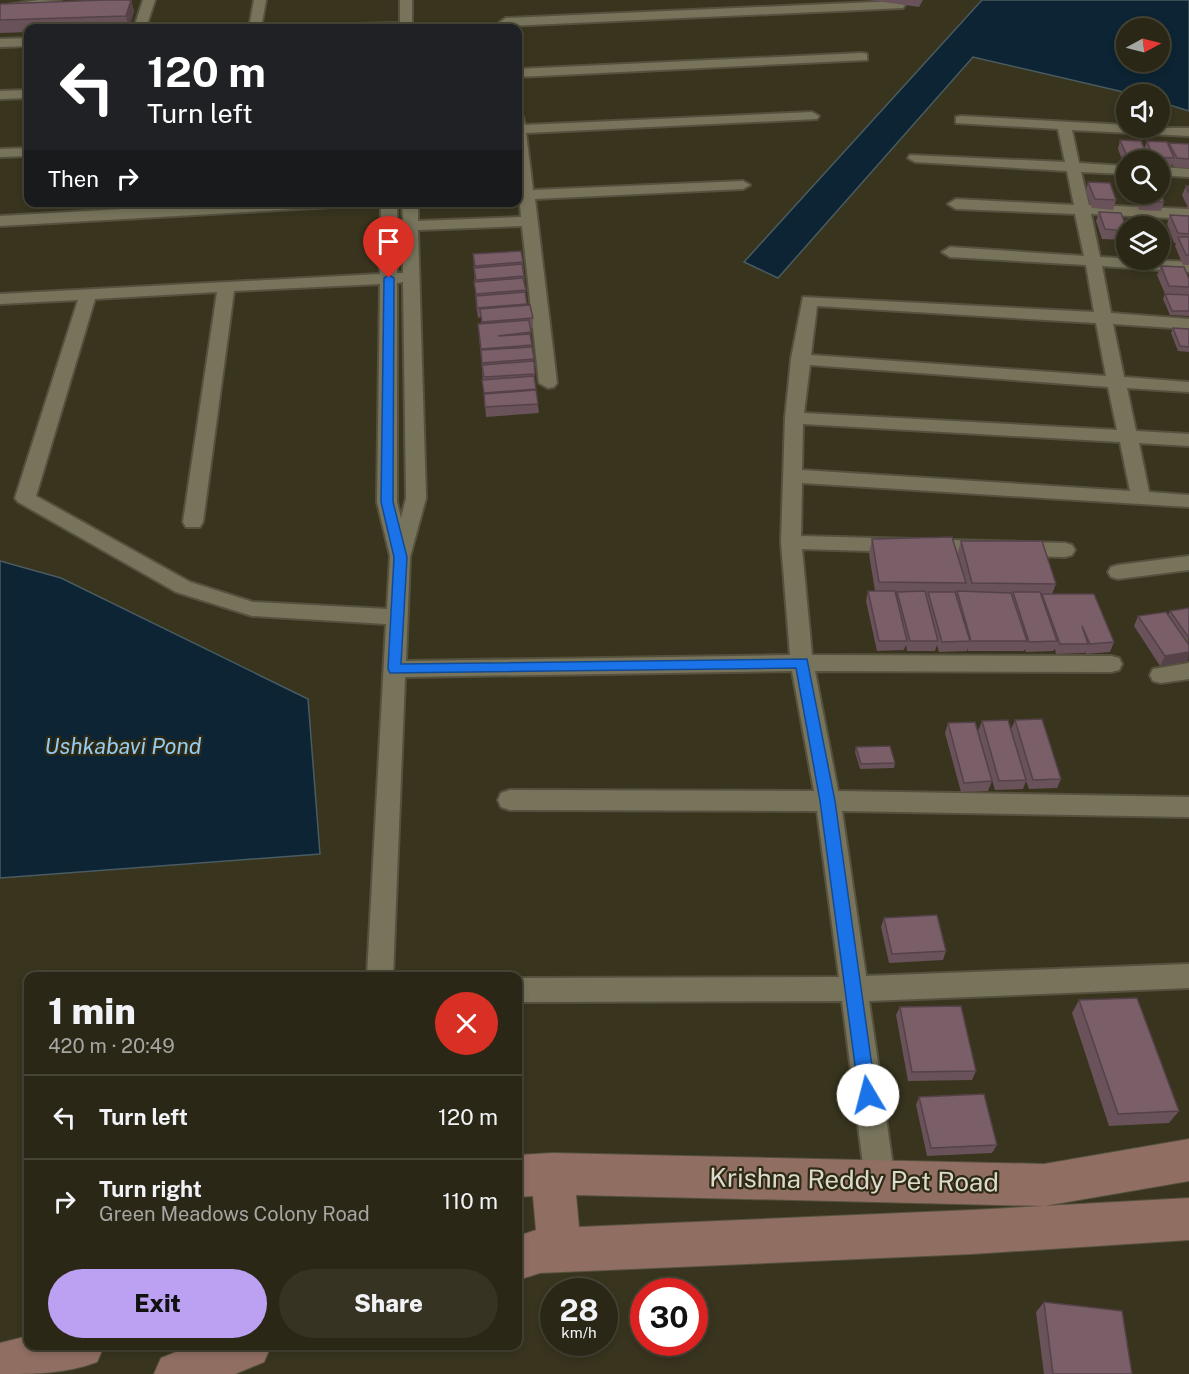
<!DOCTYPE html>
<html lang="en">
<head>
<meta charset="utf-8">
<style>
	body { margin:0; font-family:"Public Sans",sans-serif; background:#363323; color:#f1f3f6; height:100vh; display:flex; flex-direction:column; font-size:22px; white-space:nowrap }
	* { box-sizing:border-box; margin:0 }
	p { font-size:20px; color:#a5a5a1 }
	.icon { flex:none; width:33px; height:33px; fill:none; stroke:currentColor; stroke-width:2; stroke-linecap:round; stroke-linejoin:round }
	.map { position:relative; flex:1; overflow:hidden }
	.details { position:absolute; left:24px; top:972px; width:498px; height:378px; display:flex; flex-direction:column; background:#2a2716; border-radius:12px; box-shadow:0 3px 9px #0003,0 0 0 2px #464435 }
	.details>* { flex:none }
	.top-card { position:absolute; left:24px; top:24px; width:498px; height:183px; border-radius:12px; box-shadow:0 3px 9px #0003,0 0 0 2px #464435; background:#202124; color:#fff; overflow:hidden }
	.needle { width:39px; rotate:83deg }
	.buttons { position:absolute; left:1116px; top:18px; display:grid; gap:12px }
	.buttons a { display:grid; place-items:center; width:54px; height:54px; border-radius:50%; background:#2a2716; box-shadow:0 3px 9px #0003,0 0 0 2px #464435; font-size:30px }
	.speed { position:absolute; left:540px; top:1278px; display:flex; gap:12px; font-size:30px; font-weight:700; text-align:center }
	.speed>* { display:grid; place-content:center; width:78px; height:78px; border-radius:50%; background:#2a2716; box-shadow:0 3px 9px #0003,0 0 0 2px #464435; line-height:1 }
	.speed small { font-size:15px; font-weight:400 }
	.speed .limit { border:9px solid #d22; background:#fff; color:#111 }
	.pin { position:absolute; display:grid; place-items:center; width:51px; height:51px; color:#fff; margin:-62px -26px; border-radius:50% 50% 50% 0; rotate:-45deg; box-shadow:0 0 6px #0007 }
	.pin .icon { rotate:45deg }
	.me { position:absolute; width:66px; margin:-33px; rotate:352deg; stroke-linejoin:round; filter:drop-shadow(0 0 4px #0008) }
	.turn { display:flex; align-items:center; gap:21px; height:126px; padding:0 24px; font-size:27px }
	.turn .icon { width:78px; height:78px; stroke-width:2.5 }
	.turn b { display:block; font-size:42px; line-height:51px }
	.then { display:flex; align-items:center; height:57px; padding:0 24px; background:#0003; gap:12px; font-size:22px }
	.round { display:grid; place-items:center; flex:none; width:63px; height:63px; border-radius:32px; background:#363323 }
	.headline { display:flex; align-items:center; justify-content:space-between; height:102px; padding:0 24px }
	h1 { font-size:36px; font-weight:800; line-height:45px }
	.primary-button { display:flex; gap:12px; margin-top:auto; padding:12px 24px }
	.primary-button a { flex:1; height:69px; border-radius:36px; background:#bca0f2; color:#111; font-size:24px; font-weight:800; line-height:69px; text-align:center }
	.primary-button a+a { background:#363323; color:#f1f3f6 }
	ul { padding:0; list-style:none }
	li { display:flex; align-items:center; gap:18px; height:84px; padding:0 24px; border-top:2px solid #464435 }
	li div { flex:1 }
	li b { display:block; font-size:22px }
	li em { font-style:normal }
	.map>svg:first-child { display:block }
	.water { fill:#0c2433; stroke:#4a5b61; stroke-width:1.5; fill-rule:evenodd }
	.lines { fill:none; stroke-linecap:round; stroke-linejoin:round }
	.street-casing { stroke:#55513e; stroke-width:4 }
	.secondary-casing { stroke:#55513e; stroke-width:2 }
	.street { fill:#78745c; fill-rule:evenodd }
	.secondary { fill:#906e62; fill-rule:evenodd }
	.wall { fill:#695259 }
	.shaded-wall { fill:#554249 }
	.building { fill:#7a5f68; stroke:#554249; stroke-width:1.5 }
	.route { fill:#1a73e8; stroke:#114b97; stroke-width:1.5 }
	.labels { text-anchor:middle; stroke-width:4.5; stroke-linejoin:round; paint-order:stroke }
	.water-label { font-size:22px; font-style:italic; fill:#94ccf3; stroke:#2e2a14 }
	.near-street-label { font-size:26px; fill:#dcdacd; stroke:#2e2a14 }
</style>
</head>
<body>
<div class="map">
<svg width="1189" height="1374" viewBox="0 0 1189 1374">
	<rect width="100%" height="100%" fill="#38341e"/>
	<!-- water -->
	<path class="water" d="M982 0H1189V111L1160 102V94H1132L973 57 778 278 744 262ZM1126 28H1160V62H1126Z
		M0 561 61 578 308 699 320 854 0 878Z"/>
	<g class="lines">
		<!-- street casing -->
		<g class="street-casing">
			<path id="street" d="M39 0 61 1 55 5 0 14V6Z
				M143 0H155L146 28H134Z
				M254 0H266L261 28H249Z
				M400 0H412V28H352L358 24 400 23Z
				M899 1 905 5 903 8 506 26 500 22 506 18Z
				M28 38V46L0 47V39Z
				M862 53 867 54V60L518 77V69Z
				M28 90V98L0 99V91Z
				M812 112 819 116 817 119 526 133 533 190 743 181 750 185 743 189 535 199 557 383 554 387 548 388 539 383 522 226 418 230 426 498 410 557 406 661 790 655 781 542 785 418 791 359 803 297 1094 312 1086 265 950 257 942 252 950 247 1084 256 1075 214 956 209 948 204 956 199 1074 205 1067 171 915 162 908 158 910 155 1065 162 1058 129 956 123V117L961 116 1126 125V128H1189V136L1072 130 1079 163 1126 166V174L1081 172 1089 205 1189 209V219L1091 214 1100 257 1189 262V272L1102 266 1111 313 1189 319V329L1113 324 1124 377 1189 382V392L1127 388 1136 431 1189 434V446L1139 443 1149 492 1189 495V507L802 483 801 536 1065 543 1072 545 1075 550 1072 555 1065 557 802 549 812 655 1111 656 1119 658 1122 664 1119 670 1111 672 815 671 838 791 1189 797V817L842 811 866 976 1189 964V988L869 1001 895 1180 891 1191 880 1195 869 1191 865 1180 842 1001 518 1002V978L839 977 817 811 510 810 501 807 498 800 501 793 510 790 814 791 792 671 405 677 393 976H367L386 624 252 616 176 592 18 502 15 498 78 300 0 304V294L380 274 381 202H397V221H403L402 202H418V221L521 217 518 180V116L523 117 525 125ZM403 230V273H397V231ZM403 282 406 498 401 518 397 502V283ZM380 284 377 502 390 556 387 609 253 602 190 582 36 496 95 299 217 292 183 522 186 527H200L203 522 234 291ZM817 306 1096 323 1106 376 811 355ZM810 365 1108 387 1117 430 804 413ZM803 424 1120 442 1130 491 802 470Z
				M28 148V156L0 157V149Z
				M1160 167 1189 169V177L1160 175Z
				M245 202H340L333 207 0 226V216Z
				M1189 556V570L1118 579 1111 577 1108 572 1111 567 1118 565Z
				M1189 663V679L1161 683 1153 681 1150 675 1153 669Z"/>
		</g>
		<!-- secondary casing -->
		<g class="secondary-casing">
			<path id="secondary" d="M1189 1139V1181L1044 1206 576 1195 579 1227 972 1210 1189 1198V1240L972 1254 540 1273 518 1280V1236L536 1230 533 1196 518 1197V1155L553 1153 1044 1164Z
				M28 1336V1346H104L97 1362C65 1374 34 1374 0 1374V1343Z
				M191 1346H271L264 1362 235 1374H154L161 1358Z"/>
		</g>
		<!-- street -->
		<use href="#street" class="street"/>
		<!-- secondary -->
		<use href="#secondary" class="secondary"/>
	</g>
	<!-- wall -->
	<path class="wall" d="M104 0H131L134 11 129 28H28V32L0 33V4Z
		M869 0H923L919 7Z
		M1120 140 1144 149 1147 141 1169 145V143L1189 144V168L1174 167 1172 164 1171 167 1160 166V160H1148L1147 158 1146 160H1126V165H1124L1118 149Z
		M1088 182 1116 200 1113 210 1092 208 1086 192Z
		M1186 186H1189V210L1182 195Z
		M1133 194H1160L1164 202 1161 211 1139 210Z
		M1099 212 1126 227V235L1125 240 1102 239 1096 221Z
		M1170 215 1189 216V265H1183L1175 246 1176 243H1174L1167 224Z
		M473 254 523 262 527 306 533 318V328H530L531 342 535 374V384L539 413 486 417 478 324H481V317L478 318 476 305Z
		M1161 266 1189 279V316L1170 315 1163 299 1165 294 1157 275Z
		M1173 328 1189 329V352L1178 351 1171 333Z
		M872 539 957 555 961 541 1056 584 1052 594 1114 642 1110 652 1086 654 1085 652 1084 653 1056 654 1055 649 1053 651 1026 652 1025 649 1024 651H968V648L967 651 939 652 937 645 935 651H907L906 645 904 650 877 651 866 601 868 591H875L869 554Z
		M1189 608 1188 661 1160 666 1134 626 1138 616 1168 615 1170 611Z
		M1015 720 1061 779 1057 788 1029 789 1026 781 1023 789 995 790 978 731 982 721 1011 729Z
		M948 723 992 781 988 791 961 792 945 733Z
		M856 747 895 763 894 768 860 769 855 752Z
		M884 918 946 951 943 960 889 963 881 927Z
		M1079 1000 1179 1111 1169 1123 1109 1126 1072 1013Z
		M900 1007 976 1071 972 1080 908 1081 896 1015Z
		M919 1097 997 1145 992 1153 927 1156 916 1105Z
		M1044 1302 1132 1374H1044L1036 1312Z"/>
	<!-- shaded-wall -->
	<path class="shaded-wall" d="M131 0 134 11 129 28 126 16Z
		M1189 652 1188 661 1160 666 1165 656Z"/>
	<!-- building -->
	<path class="building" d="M104 0H131L126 16 0 20V4Z
		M1120 140 1141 141 1148 157 1127 156Z
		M1147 141 1167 142 1174 158 1153 157Z
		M1169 143 1189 144V159L1177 158Z
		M1088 182 1110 183 1116 200 1095 199Z
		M1186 186H1189V193Z
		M1160 191 1164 202 1142 201 1139 194H1160Z
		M1099 212 1121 213 1126 227V231L1105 229Z
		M1170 215 1189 216V234L1178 233Z
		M1178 237H1189V255H1186Z
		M521 251 523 262 475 266 473 254Z
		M522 264 524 276 476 280 474 268Z
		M1161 266 1184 267 1189 279V287L1169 286Z
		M523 278 526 290 476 294 474 282Z
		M525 292 527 304 477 308 476 296Z
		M1165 294 1189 295V311H1172Z
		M530 305 533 318 482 322 480 309Z
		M529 320 531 332 498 336 530 334 532 345 481 349 478 324Z
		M1173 328 1189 329V347L1180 346Z
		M532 347 534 359 482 363 481 350Z
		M534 361 535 374 484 377 482 365Z
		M534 376 536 389 484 393 482 380Z
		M536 390 538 404 485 407 484 394Z
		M952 537 966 583 879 582 872 539Z
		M961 541H1042L1056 584 972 583Z
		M868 591H895L907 641H879Z
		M925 591 938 641H910L897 592Z
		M957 591 1011 593 1027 641H971Z
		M928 592H955L970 641 942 642Z
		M1013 592H1040L1057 641 1029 642Z
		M1042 594H1094L1114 642 1090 644 1082 626 1088 644H1060Z
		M1189 608V638L1170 611Z
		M1166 612 1189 645V652L1165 656 1138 616Z
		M1042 719 1061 779 1033 780 1015 720Z
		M1008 720 1026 780 999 781 982 721Z
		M975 722 992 781 964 783 948 723Z
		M890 746 895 763 861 764 856 747Z
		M937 915 946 951 892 954 884 918Z
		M1137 998 1179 1111 1118 1114 1079 1000Z
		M961 1006 976 1071 912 1072 900 1007Z
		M984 1094 997 1145 931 1148 919 1097Z
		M1044 1302 1122 1311 1132 1374H1053Z"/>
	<!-- route -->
	<path class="route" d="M389 275 394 278 393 502 407 557 401 664 807 659 835 801 876 1095 874 1101 868 1103 862 1101 859 1095 820 801 796 668 390 673 388 669 394 557 381 502 384 278Z"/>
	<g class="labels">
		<!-- water labels -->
		<g class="water-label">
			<text x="123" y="754">Ushkabavi Pond</text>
		</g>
		<!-- near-street labels -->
		<g class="near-street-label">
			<text transform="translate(854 1180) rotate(1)" y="9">Krishna Reddy Pet Road</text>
		</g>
	</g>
</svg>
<div class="buttons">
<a><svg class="needle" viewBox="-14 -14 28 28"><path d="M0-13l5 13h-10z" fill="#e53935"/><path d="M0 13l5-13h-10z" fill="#a5a5a1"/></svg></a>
<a><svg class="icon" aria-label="sound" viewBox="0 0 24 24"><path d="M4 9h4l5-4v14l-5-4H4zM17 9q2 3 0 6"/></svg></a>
<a><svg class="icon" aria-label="search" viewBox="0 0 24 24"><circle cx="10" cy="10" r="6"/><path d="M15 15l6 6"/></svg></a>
<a><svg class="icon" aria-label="layers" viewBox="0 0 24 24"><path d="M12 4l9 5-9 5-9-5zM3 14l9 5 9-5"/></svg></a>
</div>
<div class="speed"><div>28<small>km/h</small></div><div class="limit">30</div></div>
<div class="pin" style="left:389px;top:278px;background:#d93025"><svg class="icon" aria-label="arrive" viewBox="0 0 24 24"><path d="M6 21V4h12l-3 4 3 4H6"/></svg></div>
<svg class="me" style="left:868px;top:1095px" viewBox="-20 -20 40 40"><circle r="19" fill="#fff"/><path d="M0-13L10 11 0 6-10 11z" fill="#1a73e8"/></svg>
<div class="top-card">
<div class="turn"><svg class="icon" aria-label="left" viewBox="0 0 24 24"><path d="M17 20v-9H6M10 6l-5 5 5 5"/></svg><div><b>120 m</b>Turn left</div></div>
<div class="then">Then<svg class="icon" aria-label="right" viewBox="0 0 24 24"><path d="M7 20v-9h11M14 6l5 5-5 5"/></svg></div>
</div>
<section class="details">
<div class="headline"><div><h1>1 min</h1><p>420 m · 20:49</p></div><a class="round" style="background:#d93025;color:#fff"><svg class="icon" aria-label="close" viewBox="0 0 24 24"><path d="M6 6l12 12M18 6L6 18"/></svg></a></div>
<ul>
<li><svg class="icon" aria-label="left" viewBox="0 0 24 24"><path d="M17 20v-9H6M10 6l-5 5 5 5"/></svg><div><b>Turn left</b></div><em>120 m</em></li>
<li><svg class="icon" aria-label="right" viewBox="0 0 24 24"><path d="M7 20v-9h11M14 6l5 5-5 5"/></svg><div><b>Turn right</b><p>Green Meadows Colony Road</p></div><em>110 m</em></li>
</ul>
<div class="primary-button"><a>Exit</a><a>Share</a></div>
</section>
</div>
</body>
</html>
